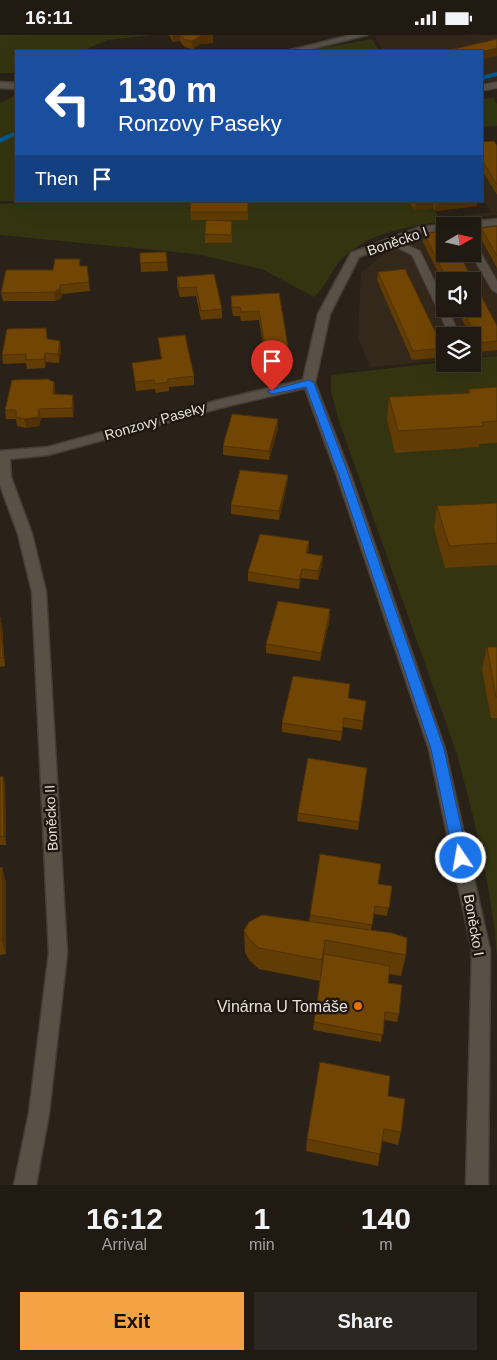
<!DOCTYPE html>
<html lang="en">
<head>
<meta charset="utf-8">
<style>
	body { margin:0; font-family:Helvetica,sans-serif; background:#2d2721; color:#f1f3f6; height:100vh; display:flex; flex-direction:column; font-size:19px; white-space:nowrap }
	* { box-sizing:border-box; margin:0 }
	p { font-size:16px; color:#a2a1a0 }
	.icon { flex:none; width:28px; height:28px; fill:none; stroke:currentColor; stroke-width:2; stroke-linecap:round; stroke-linejoin:round }
	.map { position:relative; height:1150px; overflow:hidden }
	.sheet { display:flex; flex-direction:column; background:#201a13; flex:1 }
	.sheet>* { flex:none }
	.guide { position:absolute; left:15px; top:15px; width:468px; height:152px; border-radius:0px; box-shadow:0 5px 20px #0002,0 0 0 1px #3d3833; background:#1a4fa0; color:#fff; overflow:hidden }
	.needle { width:32px; rotate:81deg }
	.tools { position:absolute; left:436px; top:182px; display:grid; gap:10px }
	.tools a { display:grid; place-items:center; width:45px; height:45px; border-radius:0px; background:#201a13; box-shadow:0 5px 20px #0002,0 0 0 1px #3d3833; font-size:25px }
	.pin { position:absolute; display:grid; place-items:center; width:42px; height:42px; color:#fff; margin:-51px -21px; border-radius:50% 50% 50% 0; rotate:-45deg; box-shadow:0 0 5px #0007 }
	.pin .icon { rotate:45deg }
	.me { position:absolute; width:55px; margin:-28px; rotate:348deg; stroke-linejoin:round; filter:drop-shadow(0 0 4px #0008) }
	.turn { display:flex; align-items:center; gap:18px; height:105px; padding:0 20px; font-size:22px }
	.turn .icon { width:65px; height:65px; stroke-width:2.5 }
	.turn b { display:block; font-size:35px; line-height:42px }
	.then { display:flex; align-items:center; height:48px; padding:0 20px; background:#0003; gap:10px; font-size:19px }
	.eta { display:flex; justify-content:space-evenly; align-items:center; height:85px; text-align:center }
	.eta b { font-size:30px; font-weight:700; line-height:35px }
	.action { display:flex; gap:10px; margin-top:auto; padding:10px 20px }
	.action a { flex:1; height:58px; border-radius:0px; background:#f4a344; color:#111; font-size:20px; font-weight:700; line-height:58px; text-align:center }
	.action a+a { background:#2d2721; color:#f1f3f6 }
	.status { display:flex; justify-content:space-between; align-items:center; height:35px; padding:0 25px; background:#201a13; direction:ltr }
	.status svg { height:14px; fill:currentColor }
	.map>svg:first-child { display:block }
	.built { fill:#34281a; fill-rule:evenodd }
	.green { fill:#343510 }
	.lines { fill:none; stroke-linecap:round; stroke-linejoin:round }
	.stream { fill:#005890; fill-rule:evenodd }
	.lane-casing { stroke:#453e38; stroke-width:2 }
	.street-casing { stroke:#453e38; stroke-width:3 }
	.lane { fill:#595046; fill-rule:evenodd }
	.street { fill:#595046; fill-rule:evenodd }
	.wall { fill:#613c04 }
	.shaded-wall { fill:#4f3104 }
	.building { fill:#714605; stroke:#4f3104 }
	.route { fill:#1a73e8; stroke:#114b97 }
	.food-dot { fill:#e8710a; stroke:#201810; stroke-width:2 }
	.labels { text-anchor:middle; stroke-width:5; stroke-linejoin:round; paint-order:stroke }
	.street-label { font-size:14px; fill:#e7e1db; stroke:#201810 }
	.near-poi-label { font-size:16px; fill:#e7e1db; stroke:#201810; text-anchor:end }
</style>
</head>
<body>
<div class="status"><b>16:11</b><svg viewBox="0 0 49 12"><path d="M0 12V9h3v3zM5 12V6h3v6zM10 12V3h3v9zM15 12V0h3v12zM26 1h20v11H26zM47 4h2v5h-2z"/></svg></div>
<div class="map">
<svg width="497" height="1150" viewBox="0 0 497 1150">
	<rect width="100%" height="100%" fill="#2a2219"/>
	<!-- built -->
	<path class="built" d="M497 0V46L481 49V16H383L375 1Z
		M483 138 497 161V180L439 187 441 184 491 177 481 162Z
		M497 191V320L473 322 472 301H445V325L370 332 358 303 361 238 407 200 445 196V219H472L473 194ZM445 246H472V274H445Z"/>
	<!-- green -->
	<path class="green" d="M0 0H152L108 5 82 16H16V38H0Z
		M372 4 379 16H307Z
		M16 60V166H0V68Z
		M493 63 497 69V91L481 92V64Z
		M58 166H407L415 175 433 173 440 184 439 187C403 192 365 199 339 227 330 239 325 252 314 262L262 234 196 219 0 200V169Z
		M497 321V921C492 852 474 782 456 716L339 386 331 356V340L445 327V329H472L473 323Z"/>
	<g class="lines">
		<!-- stream -->
		<path class="stream" d="M497 37V41L481 45V41Z
			M16 96V100L0 108V103Z"/>
		<!-- lane casing -->
		<g class="lane-casing">
			<path id="lane" d="M497 47V53L481 56V50Z
				M392 203 420 216 445 268V274H448L460 301H450L412 220 388 208 387 206Z
				M472 208 477 211 497 246V258L492 255 471 219Z"/>
		</g>
		<!-- street casing -->
		<g class="street-casing">
			<path id="street" d="M351 0H367L303 16H287Z
				M0 47 16 48V54L0 53Z
				M497 184V190L472 193 445 191V195L422 198 359 222 330 279 315 348 350 438 445 714 490 915 488 1150H466L472 915 429 714 336 438 305 353 224 372 48 420 10 424 11 442 32 499 46 557 67 918 49 1078 36 1150H14L29 1078 49 918 32 557 18 499 0 450V416L48 412 223 364 303 345 318 279 351 218 420 192Z"/>
		</g>
		<!-- lane -->
		<use href="#lane" class="lane"/>
		<!-- street -->
		<use href="#street" class="street"/>
	</g>
	<!-- wall -->
	<path class="wall" d="M169 0H213V8L200 9 193 14 184 12 180 6 173 7Z
		M481 107 497 111V160L481 134Z
		M248 166V185H210L232 186V208H205V199L206 185H191L190 177Z
		M407 166H477V171L435 176 433 173 415 175Z
		M497 191V233L480 202 481 193Z
		M445 196V219H459L497 291V315L478 317 472 305V301H470L457 274H472V246H445V251L423 207 424 199Z
		M166 217 168 236 141 237 140 218Z
		M80 224V231H87L90 256 62 259 61 263 55 266H3L1 258 53 235Z
		M378 237 443 313 441 322 412 325 377 245Z
		M214 239 222 274V283L201 285 196 261 180 262 177 251V242Z
		M279 258 288 312V321H265L259 285 241 286 240 281H233L231 269V261Z
		M158 303 194 341V350L169 352V356L156 358 155 354 136 356 132 328 161 324Z
		M48 304 61 315 59 328 46 327 45 333 27 334 26 328 3 329 2 320Z
		M54 347 55 359 74 369 73 382 41 383 39 391 26 393 17 391 16 384H6L5 375Z
		M497 352V408L479 409V412L395 418 387 384 389 362 468 358 469 354Z
		M278 393 269 425 223 420V411Z
		M288 440 287 449 279 485 231 479V470Z
		M497 468V530L445 533 434 493 437 471Z
		M309 506 308 519 323 521 322 530 318 545 301 543 299 554 248 546V537Z
		M330 574V583L320 626 266 618V609Z
		M0 582 2 591 5 631 0 632Z
		M487 612H497V683H491L482 634Z
		M348 663 366 666 362 695 343 692 341 706 282 697V688Z
		M3 741 5 750 6 810H0V742Z
		M366 741 358 795 297 786 298 778Z
		M0 833 6 847V919L0 920Z
		M378 849 392 851 387 881 374 879 371 895 406 920 401 941 389 939 388 948 399 979 397 987 384 985 381 1007 313 995 320 946 259 934 249 925 245 917 244 895 309 886 310 880Z
		M388 1061 401 1097 398 1110 382 1106 378 1131 306 1116 307 1104Z"/>
	<!-- shaded-wall -->
	<path class="shaded-wall" d="M173 0H180V6L173 7Z
		M209 0H213V8L200 9 193 14 192 6 200 1Z
		M497 13V21L481 25V17Z
		M416 166H434L433 173 415 175Z
		M450 166H477V171L435 176 436 168Z
		M60 250 62 259 61 263 55 266 54 257Z
		M60 306 61 315 59 328 58 319Z
		M45 318 46 327 45 333 44 324Z
		M54 347 55 356 54 368 53 359Z
		M73 360 74 369 73 382 72 373Z
		M39 374 41 383 39 391 26 393 24 384Z
		M278 384V393L269 425V416Z
		M288 440 287 449 279 485V476Z
		M309 506V515L305 527 306 518Z
		M323 521 322 530 318 545V536Z
		M302 534 301 543 299 554V545Z
		M330 574V583L320 626 321 618Z
		M0 582 2 591 5 631 3 622Z
		M3 741 5 750 6 810 4 801Z
		M2 832 6 847V919L2 905Z
		M325 905 323 927 320 946 322 925Z"/>
	<!-- building -->
	<path class="building" d="M181 0H209L200 1 192 6 184 4Z
		M497 4V13L481 17 445 16Z
		M494 106 497 111V150L481 123V107Z
		M191 166H248V177H190Z
		M435 166H450L436 168Z
		M206 185 232 186 231 200 205 199Z
		M497 191V221L481 193Z
		M445 196V219H459L497 291V306L480 308 462 274H472V246H448L424 199Z
		M166 217 167 227 140 228V218Z
		M55 224H80L79 231H87L89 247 60 250V254L54 257 1 258 6 235H53Z
		M405 234 443 313 413 316 378 237Z
		M214 239 222 274 201 276 196 252 179 253 177 242Z
		M279 258 288 312H265L259 276 241 277 240 272H232L231 261Z
		M46 293 47 304 60 306 58 319 45 318 44 324 26 325V319L2 320 7 294Z
		M185 300 194 341 168 344V347L155 349 154 345 135 347 132 328 162 324 158 303Z
		M48 344 54 347 53 359 73 360 72 373 39 374 38 382 24 384 16 382V375H5L12 345Z
		M497 352V386L482 387 483 391 398 396 389 362 470 358 469 354Z
		M232 379 278 384 269 416 223 411Z
		M240 435 288 440 279 476 231 470Z
		M497 468V508L449 511 437 471Z
		M260 499 309 506 306 518 323 521 318 536 302 534 299 545 248 537Z
		M278 566 330 574 321 618 266 609Z
		M0 582 3 622 0 623Z
		M487 612H497V662H496Z
		M293 641 350 649 348 663 366 666 363 686 344 683 342 697 282 688Z
		M308 723 367 733 359 787 298 778Z
		M3 741 4 801 0 802V742Z
		M320 819 381 829 378 849 392 851 389 873 375 871 372 890 310 880Z
		M2 832V905H0V833Z
		M262 880 392 898 407 903 406 920 325 905 322 925 259 913 249 904 244 895 249 887Z
		M324 919 390 931 388 948 402 950 399 979 385 977 383 1000 314 987Z
		M320 1027 390 1041 388 1061 405 1064 401 1097 384 1094 380 1119 307 1104Z"/>
	<!-- route -->
	<path class="route" d="M309 345 314 348 348 438 444 714 468 823 466 828H456L454 823 431 714 338 438 306 352 272 359 267 356Z"/>
	<!-- markers -->
	<circle class="food-dot" cx="358" cy="971" r="5"/>
	<g class="labels">
		<!-- street labels -->
		<g class="street-label">
			<text transform="translate(397 206) rotate(-19)" y="5">Boněcko I</text>
			<text transform="translate(155 386) rotate(-16)" y="5">Ronzovy Paseky</text>
			<text transform="translate(51 783) rotate(-93)" y="5">Boněcko II</text>
			<text transform="translate(474 890) rotate(80)" y="5">Boněcko I</text>
		</g>
		<!-- near-poi labels -->
		<g class="near-poi-label">
			<text x="348" y="977">Vinárna U Tomáše</text>
		</g>
	</g>
</svg>
<div class="tools">
<a><svg class="needle" viewBox="-14 -14 28 28"><path d="M0-13l5 13h-10z" fill="#e53935"/><path d="M0 13l5-13h-10z" fill="#a2a1a0"/></svg></a>
<a><svg class="icon" aria-label="sound" viewBox="0 0 24 24"><path d="M4 9h4l5-4v14l-5-4H4zM17 9q2 3 0 6"/></svg></a>
<a><svg class="icon" aria-label="layers" viewBox="0 0 24 24"><path d="M12 4l9 5-9 5-9-5zM3 14l9 5 9-5"/></svg></a>
</div>
<div class="pin" style="left:272px;top:356px;background:#d93025"><svg class="icon" aria-label="arrive" viewBox="0 0 24 24"><path d="M6 21V4h12l-3 4 3 4H6"/></svg></div>
<svg class="me" style="left:461px;top:823px" viewBox="-20 -20 40 40"><circle r="17" fill="#1a73e8" stroke="#fff" stroke-width="3"/><path d="M0-11L8 9 0 5-8 9z" fill="#fff"/></svg>
<div class="guide">
<div class="turn"><svg class="icon" aria-label="left" viewBox="0 0 24 24"><path d="M17 20v-9H6M10 6l-5 5 5 5"/></svg><div><b>130 m</b>Ronzovy Paseky</div></div>
<div class="then">Then<svg class="icon" aria-label="arrive" viewBox="0 0 24 24"><path d="M6 21V4h12l-3 4 3 4H6"/></svg></div>
</div>
</div>
<section class="sheet">
<div class="eta">
<div><b>16:12</b><p>Arrival</p></div>
<div><b>1</b><p>min</p></div>
<div><b>140</b><p>m</p></div>
</div>
<div class="action"><a>Exit</a><a>Share</a></div>
</section>
</body>
</html>
